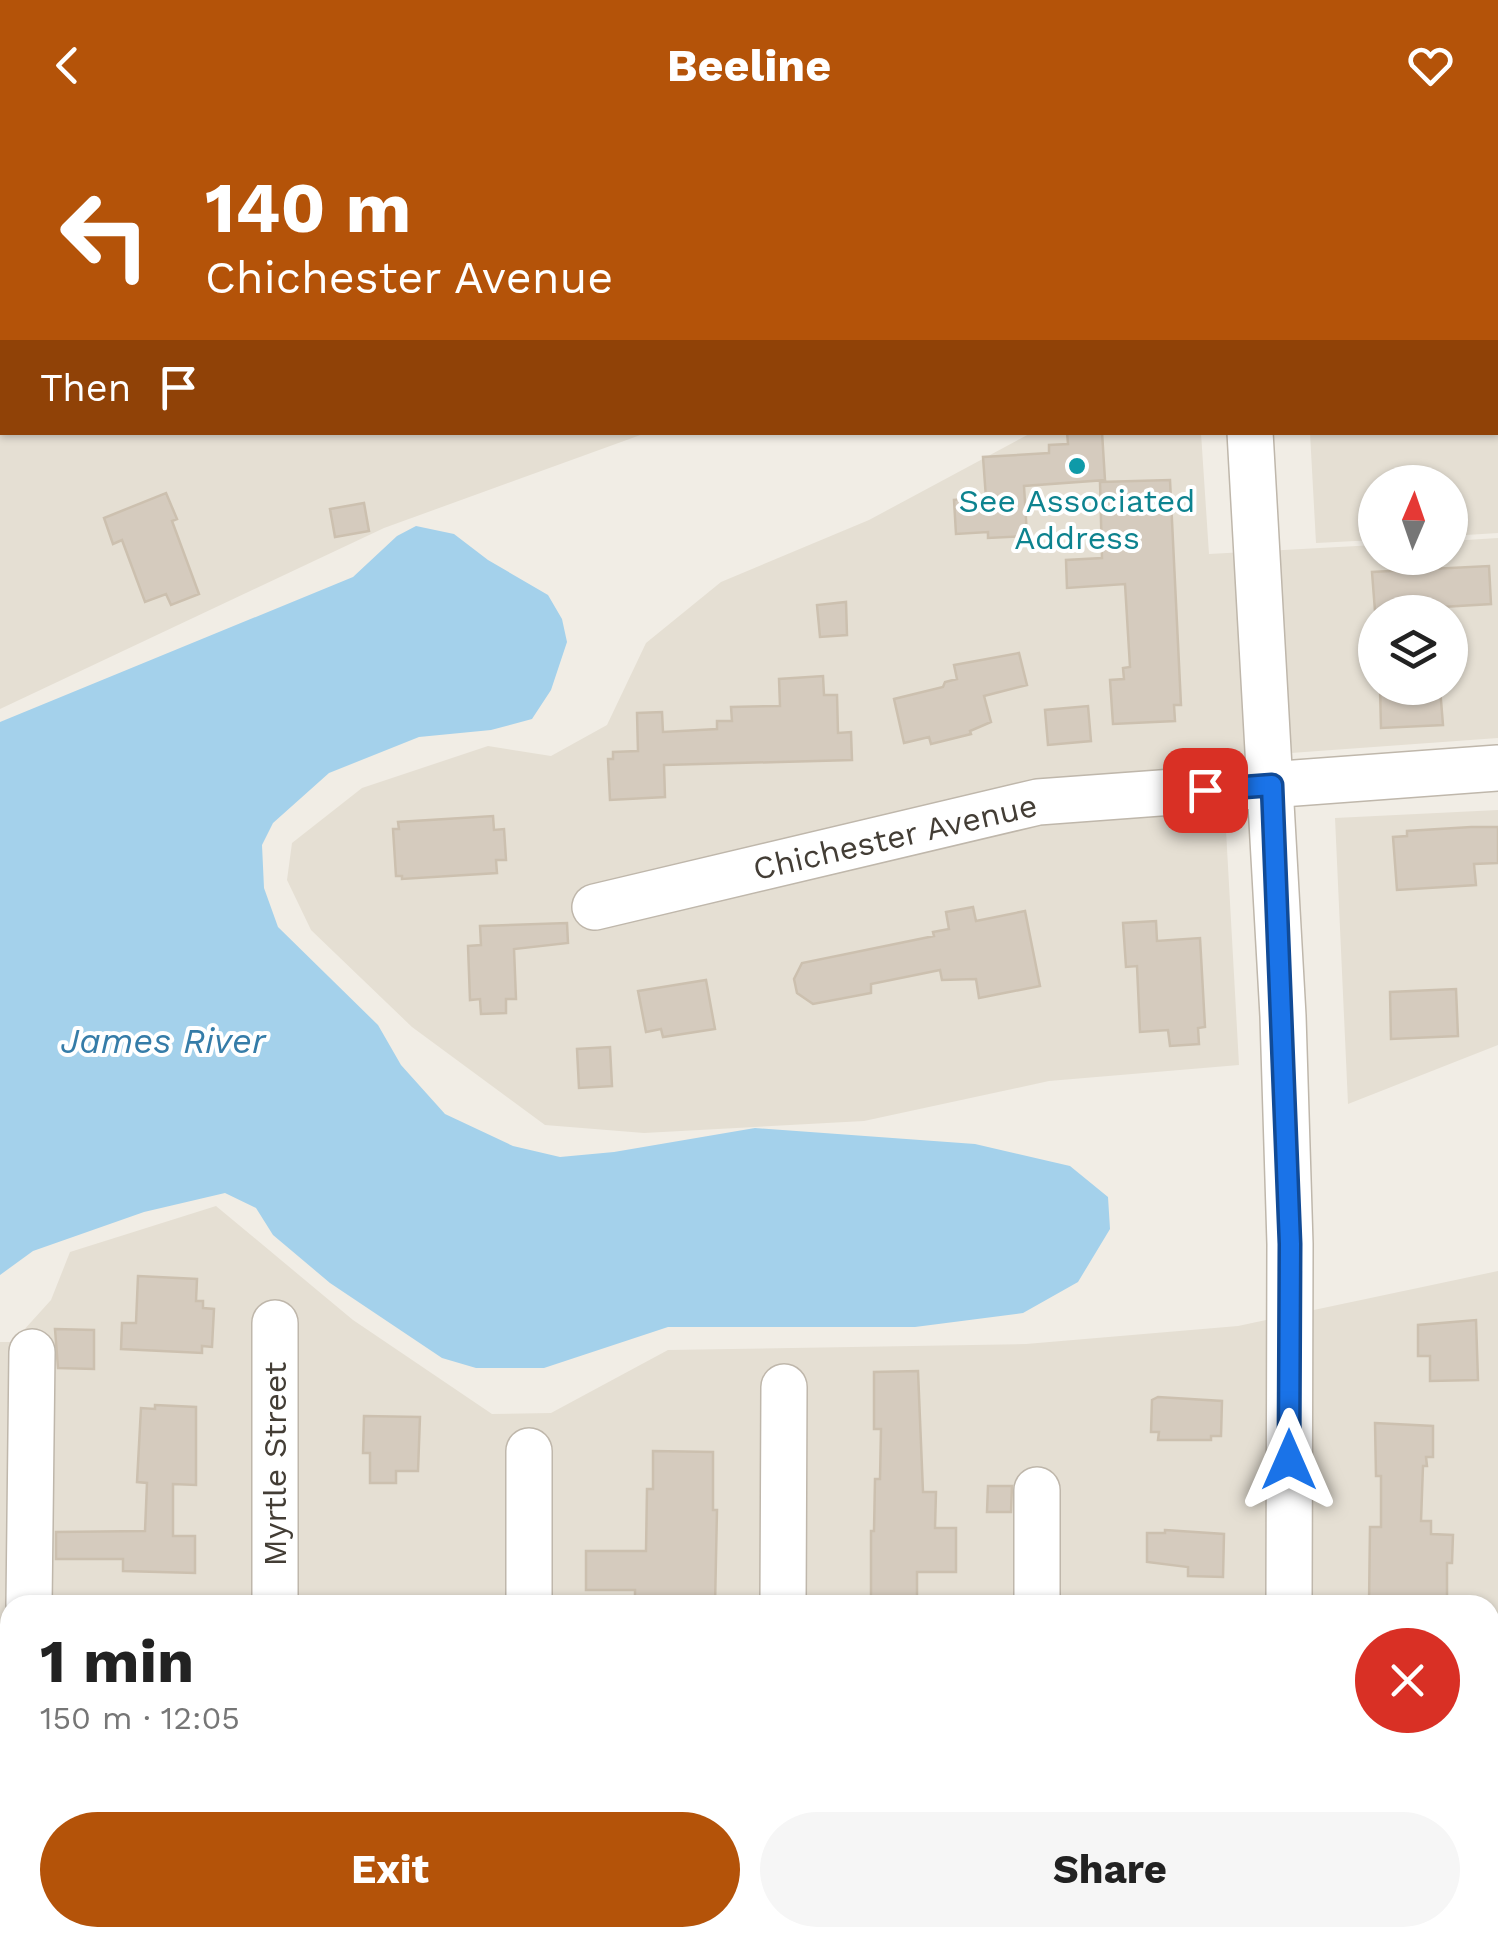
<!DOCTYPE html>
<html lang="en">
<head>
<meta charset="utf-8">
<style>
	body { margin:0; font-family:"Work Sans",sans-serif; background:#f6f6f6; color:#222; height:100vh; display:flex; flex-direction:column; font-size:38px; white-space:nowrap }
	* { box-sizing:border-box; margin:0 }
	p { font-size:32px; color:#767676 }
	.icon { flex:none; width:55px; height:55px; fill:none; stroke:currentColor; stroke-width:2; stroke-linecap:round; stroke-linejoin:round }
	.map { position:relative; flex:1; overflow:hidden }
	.panel { position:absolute; left:0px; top:1465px; width:1500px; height:352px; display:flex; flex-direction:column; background:#fff; border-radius:30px 30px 0 0; box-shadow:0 2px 8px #0004 }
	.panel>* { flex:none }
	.hud { position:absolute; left:0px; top:0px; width:1500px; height:305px; box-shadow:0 2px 8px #0004; background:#b45309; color:#fff; overflow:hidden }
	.needle { width:65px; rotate:2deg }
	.buttons { position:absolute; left:1358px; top:335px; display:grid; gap:20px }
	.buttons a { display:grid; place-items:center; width:110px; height:110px; border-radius:50%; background:#fff; box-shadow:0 2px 8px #0004; font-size:50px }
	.pin { position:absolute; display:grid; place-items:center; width:85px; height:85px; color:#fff; margin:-42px; border-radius:20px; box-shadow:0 5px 15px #0006 }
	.me { position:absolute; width:110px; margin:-55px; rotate:0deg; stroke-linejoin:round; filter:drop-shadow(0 0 8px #0008) }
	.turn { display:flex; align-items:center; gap:35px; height:210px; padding:0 40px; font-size:45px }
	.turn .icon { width:130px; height:130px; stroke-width:2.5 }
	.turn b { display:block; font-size:70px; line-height:85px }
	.then { display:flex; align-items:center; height:95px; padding:0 40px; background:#0003; gap:20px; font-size:38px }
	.round { display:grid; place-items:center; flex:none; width:105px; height:105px; border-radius:52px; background:#f6f6f6 }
	.head { display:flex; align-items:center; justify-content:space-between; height:170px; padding:0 40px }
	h1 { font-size:60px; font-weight:700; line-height:75px }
	.action { display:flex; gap:20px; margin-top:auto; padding:20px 40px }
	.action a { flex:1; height:115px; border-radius:60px; background:#b45309; color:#fff; font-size:40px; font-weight:700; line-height:115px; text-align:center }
	.action a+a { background:#f6f6f6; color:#222 }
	header { display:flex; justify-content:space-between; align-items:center; height:130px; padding:0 40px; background:#b45309; color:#fff; font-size:45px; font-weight:700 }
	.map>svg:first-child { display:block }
	.residential { fill:#e5dfd3; fill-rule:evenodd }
	.water { fill:#a4d1eb }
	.building { fill:#d5cbbe; stroke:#ccc0af; stroke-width:2.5 }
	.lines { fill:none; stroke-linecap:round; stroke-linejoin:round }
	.minor-casing { stroke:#bfb7ab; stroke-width:48 }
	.minor { stroke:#fff; stroke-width:45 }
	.route-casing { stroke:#114b97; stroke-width:25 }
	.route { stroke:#1a73e8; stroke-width:18 }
	.culture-dot { fill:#0f9aa8; stroke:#fff; stroke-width:4 }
	.labels { text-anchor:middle; stroke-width:8; stroke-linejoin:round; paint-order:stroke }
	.culture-label { font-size:32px; fill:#0d838f; stroke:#fff }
	.street-label { font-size:32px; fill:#433d35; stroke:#fff }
	.water-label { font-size:35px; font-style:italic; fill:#357ca8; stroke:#fff }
</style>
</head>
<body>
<header><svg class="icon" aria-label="back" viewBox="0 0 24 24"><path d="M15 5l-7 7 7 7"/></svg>Beeline<svg class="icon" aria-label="heart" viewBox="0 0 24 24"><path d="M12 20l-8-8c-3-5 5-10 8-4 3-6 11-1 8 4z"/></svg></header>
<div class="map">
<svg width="1498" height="1816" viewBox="0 0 1498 1816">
	<rect width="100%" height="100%" fill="#f1ede5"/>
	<!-- residential -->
	<path class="residential" d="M0 0 240 2H2V302L646 303 384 398 0 579Z
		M629 0H1458V2H630Z
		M1463 0H1498V403L1450 406V352H1375V410L1316 413 1310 303 1498 302V2Z
		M1031 303H1201L1209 424 1375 415V428H1450V411L1498 408V608L1222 628 1239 935 1049 951 864 991 644 1003 545 995 412 897 311 800 287 750 292 713 362 658 488 616 551 626 607 595 646 513 721 452 869 390ZM1375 482H1450V558H1375Z
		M1498 680V915L1348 974 1335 688Z
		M216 1076 353 1190 492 1284 551 1283 668 1220 1026 1214 1238 1196 1498 1141V1816H500L226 1811 225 1816H0V1212H13L51 1170 70 1122ZM10 1475H1490V1808H10Z"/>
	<!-- water -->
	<path class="water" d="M416 396 454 404 488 430 548 465 562 489 567 512 551 560 532 589 491 600 419 607 329 643 273 693 262 715 264 758 278 797 378 895 401 935 445 984 513 1016 560 1027 614 1022 755 998 975 1014 1070 1036 1108 1067 1110 1099 1078 1152 1023 1183 915 1197H668L544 1238H476L442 1228 330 1153 273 1105 256 1078 225 1063 144 1082 33 1121 0 1145V592L353 447 397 406Z"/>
	<!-- building -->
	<path class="building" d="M1067 302H1102L1105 350 1024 356 1027 406 988 408V402L956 404 954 370 986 368 983 327 1049 323V315L1068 314Z
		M1170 350 1181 575H1174L1175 591 1113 594 1110 550 1124 549 1123 538 1130 537 1125 454 1067 458 1066 430 1102 428 1100 352Z
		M166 363 177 389 172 391 199 464 171 475 166 464 145 472 122 410 113 414 104 388Z
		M364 373 369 401 335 407 330 379Z
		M1489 436 1491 474 1442 477V482L1375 481 1372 442Z
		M846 472 847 505 820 507 817 475Z
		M1019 523 1027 555 984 566 991 592 970 601 971 604 931 614 929 607 904 613 894 569 943 557 945 552 957 549 954 535Z
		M823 546 824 565H837L838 603 851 602 852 630 664 635 665 667 610 670 608 629H613V622L638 621 637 583 662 582 663 602 717 599V591H732L731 577 780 576 779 549Z
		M1380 558H1440L1443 595 1381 598Z
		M1088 576 1091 611 1048 615 1045 580Z
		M493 686 494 700 504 699 506 730H496L497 743 402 749V746H396L393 699H399L398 692Z
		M1471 697H1498V733L1474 734 1476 755 1397 760 1393 707 1407 706V701Z
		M973 777 976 791 1025 781 1040 856 979 868 976 849 942 850 940 840 871 854V863L813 874 797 863 794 849 802 833 934 806 933 802 949 799 946 782Z
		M1156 791 1157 811 1200 808 1205 897 1198 898 1199 914 1170 916 1168 900 1140 902 1137 836 1126 837 1123 793Z
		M567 793 568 813 514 819 516 869H506V883L481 884 480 869 470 870 468 816 481 815 480 796Z
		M706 850 715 899 663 907 661 899 646 902 638 861Z
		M1456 859 1458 906 1391 909 1390 862Z
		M610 917 612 956 579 958 577 919Z
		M138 1146 197 1149 196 1171H203V1178L214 1179 212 1217 202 1216V1223L121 1219 122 1193H136Z
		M1476 1190 1478 1250 1430 1251V1226H1418V1195Z
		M55 1199 94 1200V1239L58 1238Z
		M918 1241 923 1362H936L935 1398H956V1442H917V1475H871V1401H874L875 1349H880L881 1299H874V1242Z
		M1158 1267 1222 1271 1221 1306H1211V1310H1158L1159 1302H1151L1152 1270Z
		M155 1275 196 1277V1355L173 1354V1406H195V1443L123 1441V1429H56V1402L145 1401 147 1353 137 1352 141 1278 155 1279Z
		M364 1286 420 1287 418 1341H396V1353H370V1323H363Z
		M1375 1293 1433 1296V1327H1426L1427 1336H1423L1421 1391H1431V1404L1453 1405 1452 1433H1447V1475H1369L1370 1397H1381V1346H1376Z
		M653 1321 713 1322V1380H717L715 1475H635V1460H586V1421H646L647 1359H653Z
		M988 1356H1012L1011 1382H987Z
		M1165 1400 1224 1404 1223 1447 1188 1446V1437L1147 1432V1403H1165Z"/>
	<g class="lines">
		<!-- minor casing -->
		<g class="minor-casing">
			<path id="minor" d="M1232 0V2
				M1250 302 1283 886 1290 1114 1289 1475
				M595 777 1038 672 1498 638
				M29 1475 32 1222
				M275 1475V1193
				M529 1475V1321
				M783 1475 784 1257
				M1037 1475V1360
				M24 1816 25 1808
				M274 1816V1808
				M529 1816V1808
				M781 1816V1808
				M1035 1816V1808
				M1287 1816V1808"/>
		</g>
		<!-- minor -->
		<use href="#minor" class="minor"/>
	</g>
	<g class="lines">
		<!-- route casing -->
		<g class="route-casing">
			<path id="route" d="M1205 660 1272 655 1290 1114 1289 1330"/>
		</g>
		<!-- route -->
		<use href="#route" class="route"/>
	</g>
	<!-- markers -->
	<circle class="culture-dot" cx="1077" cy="336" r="10"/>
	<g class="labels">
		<!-- culture labels -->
		<g class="culture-label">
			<text x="1077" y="382">See Associated<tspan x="1077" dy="37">Address</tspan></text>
		</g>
		<!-- street labels -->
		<g class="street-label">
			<text transform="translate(895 707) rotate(-13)" y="11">Chichester Avenue</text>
			<text transform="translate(275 1334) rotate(-90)" y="11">Myrtle Street</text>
		</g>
		<!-- water labels -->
		<g class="water-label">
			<text x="163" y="923">James River</text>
		</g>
	</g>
</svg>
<div class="buttons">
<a><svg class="needle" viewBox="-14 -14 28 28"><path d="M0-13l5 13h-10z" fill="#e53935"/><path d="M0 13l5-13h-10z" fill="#767676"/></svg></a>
<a><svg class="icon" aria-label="layers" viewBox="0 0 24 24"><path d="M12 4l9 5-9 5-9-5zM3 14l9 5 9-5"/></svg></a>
</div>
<div class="pin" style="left:1205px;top:660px;background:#d93025"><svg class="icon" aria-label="arrive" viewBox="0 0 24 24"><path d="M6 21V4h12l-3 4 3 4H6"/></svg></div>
<svg class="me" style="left:1289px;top:1330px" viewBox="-20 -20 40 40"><path d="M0-17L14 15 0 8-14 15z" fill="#1a73e8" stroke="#fff" stroke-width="4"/></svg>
<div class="hud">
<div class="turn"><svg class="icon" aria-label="left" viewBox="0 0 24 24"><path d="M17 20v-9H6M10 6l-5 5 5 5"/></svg><div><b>140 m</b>Chichester Avenue</div></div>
<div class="then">Then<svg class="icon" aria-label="arrive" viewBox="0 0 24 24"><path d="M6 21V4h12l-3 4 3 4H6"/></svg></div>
</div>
<section class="panel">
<div class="head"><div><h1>1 min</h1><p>150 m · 12:05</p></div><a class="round" style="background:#d93025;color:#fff"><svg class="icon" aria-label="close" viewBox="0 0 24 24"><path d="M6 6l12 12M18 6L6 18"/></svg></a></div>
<div class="action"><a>Exit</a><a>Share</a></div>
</section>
</div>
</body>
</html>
